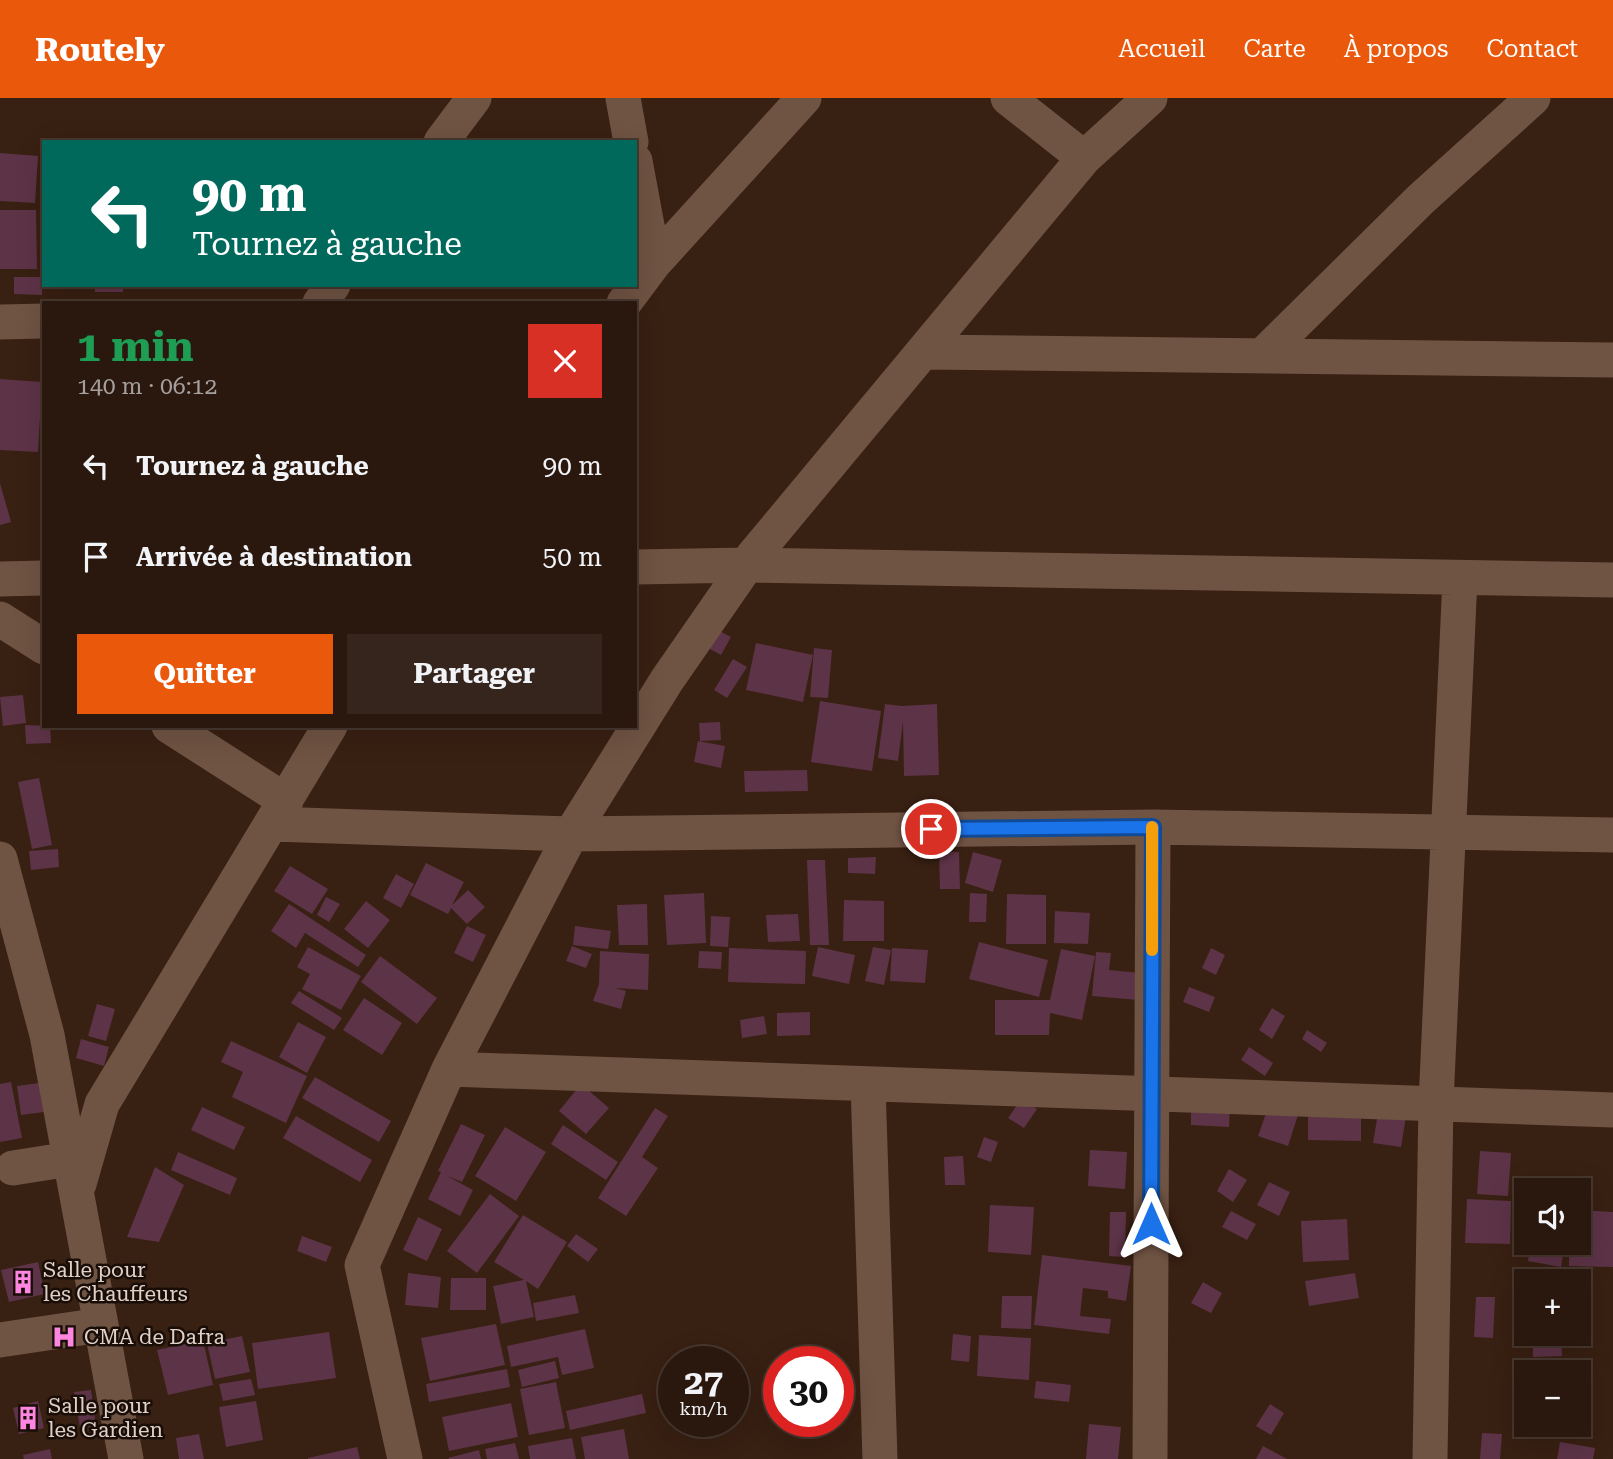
<!DOCTYPE html>
<html lang="fr">
<head>
<meta charset="utf-8">
<style>
	body { margin:0; font-family:"Roboto Serif",serif; background:#36251c; color:#f1f3f6; height:100vh; display:flex; flex-direction:column; font-size:26px; white-space:nowrap }
	* { box-sizing:border-box; margin:0 }
	p { font-size:23px; color:#a5a09e }
	.icon { flex:none; width:38px; height:38px; fill:none; stroke:currentColor; stroke-width:2; stroke-linecap:round; stroke-linejoin:round }
	.map { position:relative; flex:1; overflow:hidden }
	.drawer { position:absolute; left:42px; top:203px; width:595px; height:427px; display:flex; flex-direction:column; background:#2a180e; border-radius:0px; box-shadow:0 7px 28px #0002,0 0 0 2px #46372e }
	.drawer>* { flex:none }
	.guide { position:absolute; left:42px; top:42px; width:595px; height:147px; border-radius:0px; box-shadow:0 7px 28px #0002,0 0 0 2px #46372e; background:#00695c; color:#fff; overflow:hidden }
	.tools { position:absolute; left:1514px; top:1080px; display:grid; gap:14px }
	.tools a { display:grid; place-items:center; width:77px; height:77px; border-radius:0px; background:#2a180e; box-shadow:0 7px 28px #0002,0 0 0 2px #46372e; font-size:35px }
	.speed { position:absolute; left:658px; top:1248px; display:flex; gap:14px; font-size:35px; font-weight:700; text-align:center }
	.speed>* { display:grid; place-content:center; width:91px; height:91px; border-radius:50%; background:#2a180e; box-shadow:0 7px 28px #0002,0 0 0 2px #46372e; line-height:1 }
	.speed small { font-size:18px; font-weight:400 }
	.speed .limit { border:10px solid #d22; background:#fff; color:#111 }
	.pin { position:absolute; display:grid; place-items:center; width:60px; height:60px; color:#fff; margin:-30px; border:4px solid #fff; border-radius:50%; box-shadow:0 2px 7px #0007 }
	.me { position:absolute; width:77px; margin:-38px; rotate:0deg; stroke-linejoin:round; filter:drop-shadow(0 0 5px #0008) }
	.turn { display:flex; align-items:center; gap:24px; height:147px; padding:0 35px; font-size:32px }
	.turn .icon { width:91px; height:91px; stroke-width:2.5 }
	.turn b { display:block; font-size:49px; line-height:60px }
	.round { display:grid; place-items:center; flex:none; width:74px; height:74px; border-radius:0px; background:#36251c }
	.overview { display:flex; align-items:center; justify-content:space-between; height:119px; padding:0 35px }
	h1 { font-size:42px; font-weight:700; line-height:52px; color:#1e9e55 }
	.action { display:flex; gap:14px; margin-top:auto; padding:14px 35px }
	.action a { flex:1; height:80px; border-radius:0px; background:#ea580c; color:#fff; font-size:28px; font-weight:700; line-height:80px; text-align:center }
	.action a+a { background:#36251c; color:#f1f3f6 }
	ul { padding:0; list-style:none }
	li { display:flex; align-items:center; gap:21px; height:91px; padding:0 35px }
	li div { flex:1 }
	li b { display:block; font-size:26px }
	li em { font-style:normal }
	header { display:flex; align-items:center; gap:42px; box-sizing:border-box; height:98px; padding:0 35px; background:#ea580c; color:#fff }
	header strong { font-size:33px }
	nav { display:flex; gap:38px; margin-inline-start:auto; font-size:24px }
	.map>svg:first-child { display:block }
	.building { fill:#5d3347 }
	.lines { fill:none; stroke-linecap:round; stroke-linejoin:round }
	.minor { stroke:#6f5343; stroke-width:35 }
	.route-casing { stroke:#114b97; stroke-width:18 }
	.route { stroke:#1a73e8; stroke-width:12 }
	.slow { stroke:#f59e0b; stroke-width:12 }
	.labels { text-anchor:middle; stroke-width:5; stroke-linejoin:round; paint-order:stroke }
	.poi-label { font-size:21px; fill:#e0d0c7; stroke:#180d07; text-anchor:start }
</style>
</head>
<body>
<header>
<strong>Routely</strong>
<nav><a>Accueil</a><a>Carte</a><a>À propos</a><a>Contact</a></nav>
</header>
<div class="map">
<svg width="1613" height="1361" viewBox="0 0 1613 1361">
	<rect width="100%" height="100%" fill="#382012"/>
	<!-- building -->
	<path class="building" d="M0 55 38 58 35 105 0 103Z
		M0 112H36L37 171H0Z
		M14 179H42V197L14 196Z
		M95 187H123V194H95Z
		M0 281 42 284 38 354 0 352Z
		M0 385 11 424 0 427Z
		M710 528 731 539 721 557 701 546Z
		M756 545 813 557 803 604 746 592Z
		M814 550 832 552 828 600 810 599Z
		M733 561 747 569 727 600 714 592Z
		M23 597 26 625 3 628 0 599Z
		M820 603 881 613 872 673 811 664Z
		M885 606 902 608 937 606 939 677 904 678 903 623 898 663 878 660Z
		M720 624 721 642 700 643 699 625Z
		M25 627 50 628 51 645 26 646Z
		M698 643 725 648 721 670 694 664Z
		M807 672 808 693 745 694 744 673Z
		M39 680 52 747 32 751 18 684Z
		M58 751 59 769 31 772 29 753Z
		M939 754H959L960 791H940Z
		M973 754 1002 762 993 794 965 785Z
		M876 759 875 776 848 775V760Z
		M807 762H825L829 847H810Z
		M426 765 464 784 452 807 468 792 485 809 467 826 451 810 448 816 410 797Z
		M290 768 328 791 312 816 274 793Z
		M396 776 414 786 401 810 383 800Z
		M704 795 706 845 667 847 664 797Z
		M970 795 987 796 986 824H969Z
		M1007 796 1046 797V846H1006Z
		M326 799 340 806 329 824 317 817Z
		M844 802 884 803V843H843Z
		M366 803 390 822 368 850 344 831Z
		M289 806 366 857 358 869 305 835 296 850 271 833Z
		M647 806 648 847H619L617 807Z
		M1055 813 1090 815 1088 846 1054 845Z
		M798 816 800 843 768 844 766 817Z
		M711 818 730 819 728 849 710 848Z
		M467 828 486 837 473 864 454 855Z
		M575 828 611 833 608 851 573 847Z
		M979 844 1048 862 1039 899 969 881Z
		M572 848 592 856 586 870 566 863Z
		M308 849 361 878 341 912 302 891 310 876 297 869Z
		M818 849 855 857 849 886 812 878Z
		M873 849 891 852 884 887 865 883Z
		M729 850 806 853 805 886 728 884Z
		M892 850 928 852 925 885 890 883Z
		M1211 850 1225 857 1216 877 1202 870Z
		M1061 851 1095 858 1082 922 1050 915 1049 937H995V902H1050Z
		M600 853 649 856 648 892 615 890 626 893 621 911 593 903 599 886Z
		M699 853 722 854 721 871 698 870Z
		M1096 854 1111 855 1109 872 1141 875 1138 902 1092 898Z
		M380 858 437 900 417 926 361 884Z
		M1189 889 1215 899 1209 914 1183 904Z
		M299 893 342 920 334 932 291 905Z
		M364 900 402 925 382 957 343 932Z
		M97 906 115 911 106 943 88 938Z
		M1272 910 1285 918 1272 941 1259 932Z
		M810 914V937L777 938V915Z
		M764 918 767 936 742 940 740 922Z
		M298 924 326 939 307 975 279 959Z
		M1307 932 1327 945 1321 954 1302 941Z
		M81 941 109 949 104 968 76 960Z
		M231 943 307 978 286 1025 232 999 243 974 221 964Z
		M1249 949 1273 965 1265 978 1241 962Z
		M315 979 391 1023 379 1044 302 1000Z
		M11 984 22 1040 0 1044V986Z
		M39 985 44 1014 21 1017 17 988Z
		M581 986 609 1010 586 1036 559 1013Z
		M1021 1001 1037 1011 1024 1030 1008 1020Z
		M1270 1004 1299 1014 1288 1048 1258 1038Z
		M1191 1005 1230 1007 1229 1029 1191 1027Z
		M202 1009 245 1029 234 1052 191 1032Z
		M1308 1009 1361 1010V1043L1308 1042Z
		M1379 1009 1407 1013 1401 1049 1373 1045Z
		M655 1010 668 1018 642 1059 658 1070 626 1118 598 1100Z
		M296 1018 372 1062 360 1084 283 1040Z
		M461 1026 485 1037 462 1084 447 1078 473 1092 460 1118 428 1101 441 1074 438 1073Z
		M563 1027 618 1064 606 1082 551 1046Z
		M505 1029 546 1054 516 1103 475 1078Z
		M984 1039 998 1044 991 1064 977 1059Z
		M1090 1052 1127 1054 1125 1091 1088 1088Z
		M1480 1053 1511 1055 1508 1098 1477 1096Z
		M178 1054 237 1080 230 1097 171 1072Z
		M963 1058 965 1087H945L944 1059Z
		M155 1069 184 1087 159 1144 127 1139Z
		M1229 1071 1247 1082 1233 1104 1217 1093Z
		M1269 1084 1290 1094 1279 1118 1257 1107Z
		M490 1096 519 1118 477 1175 447 1153Z
		M1467 1101 1511 1103 1510 1146 1465 1145Z
		M990 1107 1034 1109 1031 1157 988 1154Z
		M1578 1112 1613 1114V1169L1569 1168V1144H1578Z
		M1231 1113 1256 1126 1247 1142 1222 1129Z
		M1110 1114H1126L1125 1159 1109 1158Z
		M523 1117 567 1144 538 1191 526 1183 534 1219 501 1226 493 1188 524 1182 494 1164Z
		M418 1119 442 1131 427 1163 403 1152Z
		M1347 1121 1349 1162 1303 1164 1301 1123Z
		M576 1136 598 1151 588 1164 567 1148Z
		M302 1138 332 1149 326 1164 297 1153Z
		M1531 1144H1565L1561 1169 1528 1163Z
		M1042 1157 1131 1168 1126 1203 1108 1200V1193L1083 1190 1080 1218 1111 1221 1109 1236 1034 1227Z
		M38 1164 45 1196 9 1204 1 1172Z
		M1564 1170 1565 1183H1533L1532 1173Z
		M408 1175 441 1179 438 1210 405 1207Z
		M1355 1175 1359 1200 1309 1208 1305 1183Z
		M451 1180H486V1212H450Z
		M1203 1184 1222 1195 1211 1215 1191 1205Z
		M575 1197 579 1215 536 1223 533 1205Z
		M1002 1198H1032L1031 1231 1001 1230Z
		M1476 1199H1495L1493 1240 1474 1239Z
		M496 1226 505 1267 430 1283 421 1240Z
		M585 1231 594 1270 562 1277 558 1259 511 1269 507 1248Z
		M329 1234 336 1280 258 1291 252 1245Z
		M953 1236 971 1238 969 1264 951 1262Z
		M979 1237 1031 1240 1029 1282 977 1278Z
		M242 1238 250 1274 215 1281 207 1245Z
		M1561 1240 1562 1258 1533 1259V1241Z
		M203 1242 213 1287 168 1297 157 1252Z
		M555 1263 559 1280 522 1289 518 1272Z
		M507 1271 510 1289 429 1304 426 1286Z
		M251 1281 255 1297 223 1303 219 1286Z
		M1036 1283 1071 1287 1069 1304 1034 1300Z
		M556 1284 565 1330 529 1337 520 1291Z
		M91 1292 96 1328 80 1330 74 1294Z
		M642 1296 646 1315 570 1332 566 1313Z
		M38 1303 44 1330 19 1336 13 1310Z
		M256 1303 263 1342 226 1349 219 1309Z
		M511 1305 518 1339 449 1353 442 1319Z
		M1270 1306 1284 1315 1271 1337 1256 1328Z
		M1089 1326 1121 1329 1118 1361H1086Z
		M624 1331 629 1361H585L581 1339Z
		M1482 1335 1502 1336 1500 1361H1480Z
		M199 1336 204 1361H179L176 1340Z
		M572 1340 576 1361H530L528 1348Z
		M1560 1344 1595 1350 1593 1361H1557Z
		M515 1345 519 1361H487L485 1351Z
		M1263 1348 1287 1361H1256Z
		M357 1349 360 1361H308V1360Z
		M50 1351 52 1361H24L23 1357Z
		M479 1352 481 1361H449L448 1360Z"/>
	<g class="lines">
		<!-- minor -->
		<path class="minor" d="M623 0 631 44
			M1008 0 1084 60
			M441 44 474 0
			M635 63 654 165
			M320 205 333 187
			M624 205 654 165 804 0
			M0 224 44 223
			M924 254 1613 262
			M1262 258 1421 101 1533 0
			M635 469 747 467 1613 482
			M0 481 44 480
			M0 521 44 549
			M169 628 286 703
			M272 726 571 736 1153 729 1613 737
			M0 761 47 937 126 1361
			M449 971 1613 1012
			M868 986 880 1361
			M13 1070 70 1061
			M79 1086 102 1006 330 628
			M0 1242 101 1227
			M405 1361 362 1167 449 971 571 736 667 582 753 458 1084 60 1150 0
			M1150 1361 1153 729
			M1430 1361 1436 1005 1460 480"/>
	</g>
	<g class="lines">
		<!-- route casing -->
		<g class="route-casing">
			<path id="route" d="M931 731 1153 729 1151 1126"/>
		</g>
		<!-- route -->
		<use href="#route" class="route"/>
		<!-- slow -->
		<path class="slow" d="M1152 852V729"/>
	</g>
	<!-- icons -->
	<defs>
		<g id="building-bare" transform="scale(1.89)"><path d="M-4-6H4V6H1V3H-1V6H-4ZM-2.5-4.3h1.7v1.8h-1.7ZM.8-4.3h1.7v1.8H.8ZM-2.5-1h1.7V.8h-1.7ZM.8-1h1.7V.8H.8Z" fill="#fe86e0" stroke="#180d07" stroke-width="2.5" paint-order="stroke"/></g>
		<g id="hospital-bare" transform="scale(1.89)"><path d="M-5-5h3v3.5h4V-5h3V5h-3V1.5h-4V5h-3Z" fill="#fe86e0" stroke="#180d07" stroke-width="2.5" paint-order="stroke"/></g>
	</defs>
	<g fill-rule="evenodd">
		<use href="#building-bare" x="23" y="1184"/>
		<use href="#hospital-bare" x="64" y="1239"/>
		<use href="#building-bare" x="28" y="1320"/>
	</g>
	<g class="labels">
		<!-- poi labels -->
		<g class="poi-label">
			<text x="43" y="1179">Salle pour<tspan x="43" dy="24">les Chauffeurs</tspan></text>
			<text x="84" y="1246">CMA de Dafra</text>
			<text x="48" y="1315">Salle pour<tspan x="48" dy="24">les Gardien</tspan></text>
		</g>
	</g>
</svg>
<div class="tools">
<a><svg class="icon" aria-label="sound" viewBox="0 0 24 24"><path d="M4 9h4l5-4v14l-5-4H4zM17 9q2 3 0 6"/></svg></a>
<a>+</a>
<a>−</a>
</div>
<div class="speed"><div>27<small>km/h</small></div><div class="limit">30</div></div>
<div class="pin" style="left:931px;top:731px;background:#d93025"><svg class="icon" aria-label="arrive" viewBox="0 0 24 24"><path d="M6 21V4h12l-3 4 3 4H6"/></svg></div>
<svg class="me" style="left:1151px;top:1126px" viewBox="-20 -20 40 40"><path d="M0-17L14 15 0 8-14 15z" fill="#1a73e8" stroke="#fff" stroke-width="4"/></svg>
<div class="guide">
<div class="turn"><svg class="icon" aria-label="left" viewBox="0 0 24 24"><path d="M17 20v-9H6M10 6l-5 5 5 5"/></svg><div><b>90 m</b>Tournez à gauche</div></div>
</div>
<section class="drawer">
<div class="overview"><div><h1>1 min</h1><p>140 m · 06:12</p></div><a class="round" style="background:#d93025;color:#fff"><svg class="icon" aria-label="close" viewBox="0 0 24 24"><path d="M6 6l12 12M18 6L6 18"/></svg></a></div>
<ul>
<li><svg class="icon" aria-label="left" viewBox="0 0 24 24"><path d="M17 20v-9H6M10 6l-5 5 5 5"/></svg><div><b>Tournez à gauche</b></div><em>90 m</em></li>
<li><svg class="icon" aria-label="arrive" viewBox="0 0 24 24"><path d="M6 21V4h12l-3 4 3 4H6"/></svg><div><b>Arrivée à destination</b></div><em>50 m</em></li>
</ul>
<div class="action"><a>Quitter</a><a>Partager</a></div>
</section>
</div>
</body>
</html>
